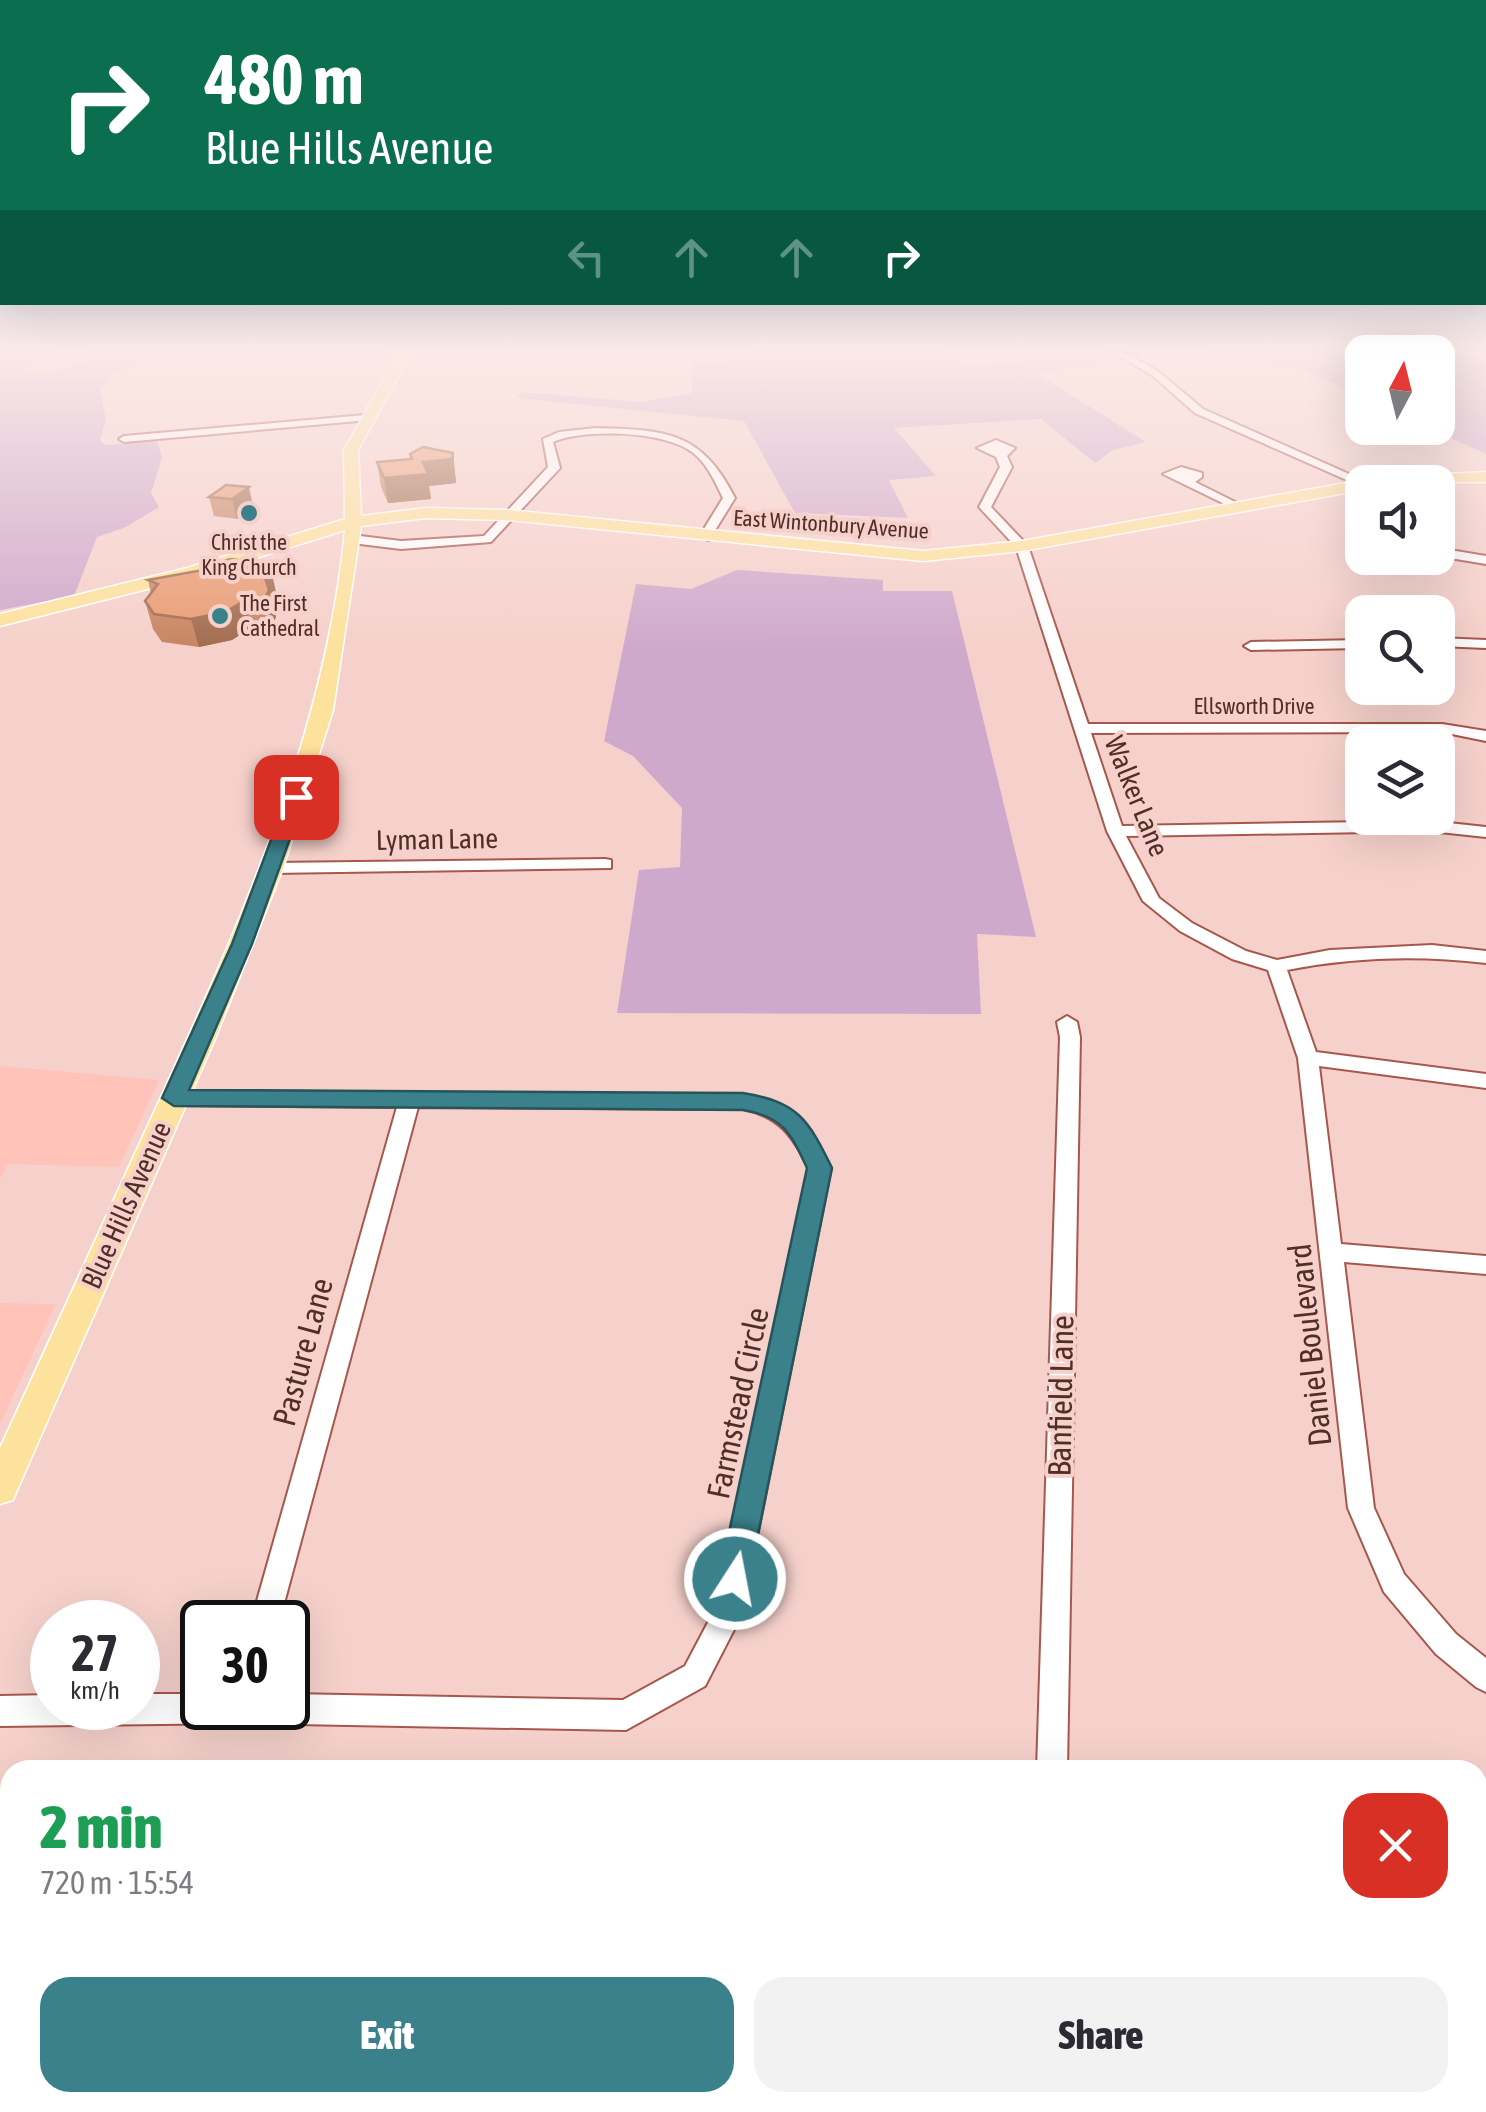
<!DOCTYPE html>
<html lang="en">
<head>
<meta charset="utf-8">
<style>
	body { margin:0; font-family:"Asap Condensed",sans-serif; background:#f2f2f3; color:#2b2b33; height:100vh; display:flex; flex-direction:column; font-size:38px; white-space:nowrap }
	* { box-sizing:border-box; margin:0 }
	p { font-size:32px; color:#7c7c81 }
	.icon { flex:none; width:55px; height:55px; fill:none; stroke:currentColor; stroke-width:2; stroke-linecap:round; stroke-linejoin:round }
	.map { position:relative; flex:1; overflow:hidden }
	.sheet { position:absolute; left:0px; top:1760px; width:1488px; height:352px; display:flex; flex-direction:column; background:#fff; border-radius:30px 30px 0 0; box-shadow:0 10px 40px #0002 }
	.sheet>* { flex:none }
	.guide { position:absolute; left:0px; top:0px; width:1488px; height:305px; box-shadow:0 10px 40px #0002; background:#0b6e4f; color:#fff; overflow:hidden }
	.needle { width:65px; rotate:7deg }
	.buttons { position:absolute; left:1345px; top:335px; display:grid; gap:20px }
	.buttons a { display:grid; place-items:center; width:110px; height:110px; border-radius:20px; background:#fff; box-shadow:0 10px 40px #0002; font-size:50px }
	.speed { position:absolute; left:30px; top:1600px; display:flex; gap:20px; font-size:50px; font-weight:700; text-align:center }
	.speed>* { display:grid; place-content:center; width:130px; height:130px; border-radius:50%; background:#fff; box-shadow:0 10px 40px #0002; line-height:1 }
	.speed small { font-size:25px; font-weight:400 }
	.speed .limit { border:5px solid #111; border-radius:15px; background:#fff; color:#111 }
	.pin { position:absolute; display:grid; place-items:center; width:85px; height:85px; color:#fff; margin:-42px; border-radius:20px; box-shadow:0 5px 15px #0006 }
	.me { position:absolute; width:110px; margin:-55px; rotate:11deg; stroke-linejoin:round; filter:drop-shadow(0 0 8px #0008) }
	.turn { display:flex; align-items:center; gap:35px; height:210px; padding:0 40px; font-size:45px }
	.turn .icon { width:130px; height:130px; stroke-width:2.5 }
	.turn b { display:block; font-size:70px; line-height:85px }
	.lanes { display:flex; align-items:center; height:95px; padding:0 40px; background:#0003; justify-content:center; gap:50px; direction:ltr }
	.lanes .off { opacity:.35 }
	.round { display:grid; place-items:center; flex:none; width:105px; height:105px; border-radius:30px; background:#f2f2f3 }
	.summary { display:flex; align-items:center; justify-content:space-between; height:170px; padding:0 40px }
	h1 { font-size:60px; font-weight:800; line-height:75px; color:#1e9e55 }
	.action { display:flex; gap:20px; margin-top:auto; padding:20px 40px }
	.action a { flex:1; height:115px; border-radius:30px; background:#3b818c; color:#fff; font-size:40px; font-weight:800; line-height:115px; text-align:center }
	.action a+a { background:#f2f2f3; color:#2b2b33 }
	.map>svg:first-child { display:block }
	.built { fill:#ffc3ba }
	.green { fill:#cfa9cc }
	.lines { fill:none; stroke-linecap:round; stroke-linejoin:round }
	.minor-casing { stroke:#a7574d; stroke-width:4 }
	.major-casing { stroke:#fff; stroke-width:3 }
	.minor { fill:#fff; fill-rule:evenodd }
	.major { fill:#fde29d; fill-rule:evenodd }
	.wall { fill:#c88663 }
	.shaded-wall { fill:#a36d50 }
	.building { fill:#e99c73; stroke:#a36d50; stroke-width:2.5 }
	.route { fill:#3b818c; stroke:#26545b; stroke-width:2.5 }
	.poi-dot { fill:#3b818c; stroke:#f6d1cb; stroke-width:4 }
	.labels { text-anchor:middle; stroke-width:8; stroke-linejoin:round; paint-order:stroke }
	.far-street-label { font-size:22px; fill:#522e29; stroke:#f6d1cb }
	.far-poi-label { font-size:22px; fill:#522e29; stroke:#f6d1cb }
	.street-label { font-size:28px; fill:#522e29; stroke:#f6d1cb }
	.near-street-label { font-size:32px; fill:#522e29; stroke:#f6d1cb }
</style>
</head>
<body>
<div class="map">
<svg width="1486" height="2112" viewBox="0 0 1486 2112">
	<rect width="100%" height="100%" fill="#f6d1cb"/>
	<!-- built -->
	<path class="built" d="M0 1066 159 1080 119 1167 8 1164 0 1179Z
		M0 1303 56 1304 0 1424Z"/>
	<!-- green -->
	<path class="green" d="M0 351H50L23 368 25 374 54 373 84 361 90 351H391L384 361 149 358 113 374 100 390 106 420 100 440 105 445 157 441 162 458 151 493 159 507 126 527 97 537 74 596 0 610Z
		M749 351H946L967 367 1101 352 1114 361 1036 373 1146 442 1113 450 1095 463 1041 419 894 428 936 476 889 480 908 518 795 513 744 421 516 398 523 392 640 402 692 393V361L769 360Z
		M1202 351H1465L1486 364V454L1429 428H1438V352H1362V397L1307 371Z
		M737 570 883 580V591H952L1036 937 977 934 981 1014 617 1013 639 870 680 867 682 808 633 756 604 741 636 584 691 589Z"/>
	<g class="lines">
		<!-- minor casing -->
		<g class="minor-casing">
			<path id="minor" d="M1111 351H1122L1159 372 1203 409 1367 482 1358 485 1195 413 1153 376Z
				M365 415 369 420 124 442 119 439 124 436Z
				M596 428C666 430 701 431 735 498L709 540 699 537 723 498C715 482 707 463 692 452 665 431 583 428 553 442L560 468 491 542 401 549 352 543 346 539 352 535 401 541 484 536 548 467 543 439 559 432Z
				M996 440 1015 448 1007 456 1012 467 991 507 1028 546 1088 724H1442L1486 731V741L1442 732 1091 733 1122 826 1430 821 1486 827V837L1430 831 1126 836 1159 898 1192 923 1246 951 1277 960 1330 950 1432 945 1486 951V963C1419 955 1353 957 1287 970L1316 1052 1486 1074V1088L1319 1066 1341 1244 1486 1256V1274L1344 1262 1374 1508 1404 1574 1456 1634 1486 1658V1692L1476 1687 1436 1654 1384 1592 1348 1508 1298 1058 1268 970 1232 959 1180 931 1143 901 1107 831 1016 547 979 507 1000 467 996 457 977 448Z
				M1181 467 1202 473V477L1195 482 1245 507 1235 509 1163 474Z
				M1438 548 1486 556V564L1438 556Z
				M1438 638 1486 640V648L1438 646Z
				M1362 640V648L1251 650 1244 646 1251 642Z
				M605 859 611 860V868L271 873 262 868 271 863Z
				M1067 1016 1077 1022 1080 1037 1067 1770H1037L1060 1037 1057 1022Z
				M174 1091 743 1095C795 1105 808 1123 831 1168L741 1616 705 1686 626 1730 242 1723 0 1726V1696L52 1695V1708H138V1694H202V1708H288V1694L623 1700 685 1666 713 1613 809 1168C793 1136 779 1116 743 1109L418 1107 279 1622H251L397 1107 174 1105 164 1098Z
				M1486 1904V1945L1478 1949V1908Z
				M1478 2085 1486 2088V2112H1462L1458 2102H1478Z
				M1006 2102H1042V2112H1006Z
				M1291 2102H1343L1339 2112H1287Z"/>
		</g>
		<!-- major casing -->
		<g class="major-casing">
			<path id="major" d="M400 351H412L358 450 361 516 426 508 507 510 923 551 1022 541 1362 480 1368 482H1362V490L1022 551 923 561 507 520 426 518 361 526 333 710 283 868 215 1039 18 1488 13 1500 0 1504V1448C52 1336 103 1223 155 1110 239 926 326 733 345 530L199 576 0 626V614L187 568 345 519 344 450Z
				M1486 472V482H1371L1379 477Z"/>
		</g>
		<!-- minor -->
		<use href="#minor" class="minor"/>
		<!-- major -->
		<use href="#major" class="major"/>
	</g>
	<!-- wall -->
	<path class="wall" d="M453 453 456 483 429 486 431 499 388 503 381 487 377 462 411 459 410 454Z
		M226 485 253 506 237 519 214 516 209 497Z
		M148 580 276 592 270 594 276 617 270 629 251 628 232 640 199 647 162 642 153 629 145 601 151 593Z"/>
	<!-- shaded-wall -->
	<path class="shaded-wall" d="M453 453 456 483 429 486 431 499 388 503 384 478 423 462Z
		M249 487 253 506 237 519 232 499Z
		M270 565 276 592 270 594 276 617 270 629 263 602 262 568Z
		M244 601 251 628 232 640 199 647 191 619Z"/>
	<!-- building -->
	<path class="building" d="M423 447 453 453 452 459 423 462 428 474 384 478 377 462 412 459 410 454Z
		M226 485 249 487 232 499 209 497Z
		M231 559 270 565 262 568 269 590 263 602 244 601 225 612 191 619 154 614 145 601 158 584 148 580 214 568 217 562Z"/>
	<!-- sky -->
	<linearGradient id="sky" x2="0" y2="1"><stop stop-color="#8fb8ed"/><stop offset="0.54" stop-color="#fbeae8"/><stop offset="1" stop-color="#fbeae8" stop-opacity="0"/></linearGradient>
	<rect width="1486" height="646" fill="url(#sky)"/>
	<!-- route -->
	<path class="route" d="M296 792 305 797 252 944 189 1090 743 1093C798 1102 808 1119 832 1168L747 1589 735 1594 724 1589 719 1579 807 1168C791 1133 782 1116 743 1110L174 1106 162 1098 232 944 287 797Z"/>
	<!-- markers -->
	<g class="poi-dot">
		<circle cx="249" cy="513" r="10"/>
		<circle cx="220" cy="616" r="10"/>
	</g>
	<g class="labels">
		<!-- far-street labels -->
		<g class="far-street-label">
			<text transform="translate(831 524) rotate(4)" y="8">East Wintonbury Avenue</text>
			<text x="1254" y="714">Ellsworth Drive</text>
		</g>
		<!-- far-poi labels -->
		<g class="far-poi-label">
			<text x="249" y="550">Christ the<tspan x="249" dy="25">King Church</tspan></text>
			<text x="240" y="611" text-anchor="start">The First<tspan x="240" dy="25">Cathedral</tspan></text>
		</g>
		<!-- street labels -->
		<g class="street-label">
			<text transform="translate(1137 796) rotate(68)" y="10">Walker Lane</text>
			<text transform="translate(437 839) rotate(-1)" y="10">Lyman Lane</text>
			<text transform="translate(126 1205) rotate(-66)" y="10">Blue Hills Avenue</text>
		</g>
		<!-- near-street labels -->
		<g class="near-street-label">
			<text transform="translate(1310 1345) rotate(-96)" y="11">Daniel Boulevard</text>
			<text transform="translate(303 1352) rotate(-75)" y="11">Pasture Lane</text>
			<text transform="translate(1061 1396) rotate(-89)" y="11">Banfield Lane</text>
			<text transform="translate(738 1403) rotate(-78)" y="11">Farmstead Circle</text>
		</g>
	</g>
</svg>
<div class="buttons">
<a><svg class="needle" viewBox="-14 -14 28 28"><path d="M0-13l5 13h-10z" fill="#e53935"/><path d="M0 13l5-13h-10z" fill="#7c7c81"/></svg></a>
<a><svg class="icon" aria-label="sound" viewBox="0 0 24 24"><path d="M4 9h4l5-4v14l-5-4H4zM17 9q2 3 0 6"/></svg></a>
<a><svg class="icon" aria-label="search" viewBox="0 0 24 24"><circle cx="10" cy="10" r="6"/><path d="M15 15l6 6"/></svg></a>
<a><svg class="icon" aria-label="layers" viewBox="0 0 24 24"><path d="M12 4l9 5-9 5-9-5zM3 14l9 5 9-5"/></svg></a>
</div>
<div class="speed"><div>27<small>km/h</small></div><div class="limit">30</div></div>
<div class="pin" style="left:296px;top:797px;background:#d93025"><svg class="icon" aria-label="arrive" viewBox="0 0 24 24"><path d="M6 21V4h12l-3 4 3 4H6"/></svg></div>
<svg class="me" style="left:735px;top:1579px" viewBox="-20 -20 40 40"><circle r="17" fill="#3b818c" stroke="#fff" stroke-width="3"/><path d="M0-11L8 9 0 5-8 9z" fill="#fff"/></svg>
<div class="guide">
<div class="turn"><svg class="icon" aria-label="right" viewBox="0 0 24 24"><path d="M7 20v-9h11M14 6l5 5-5 5"/></svg><div><b>480 m</b>Blue Hills Avenue</div></div>
<div class="lanes"><svg class="icon off" aria-label="left" viewBox="0 0 24 24"><path d="M17 20v-9H6M10 6l-5 5 5 5"/></svg><svg class="icon off" aria-label="ahead" viewBox="0 0 24 24"><path d="M12 20V5M6 11l6-6 6 6"/></svg><svg class="icon off" aria-label="ahead" viewBox="0 0 24 24"><path d="M12 20V5M6 11l6-6 6 6"/></svg><svg class="icon" aria-label="right" viewBox="0 0 24 24"><path d="M7 20v-9h11M14 6l5 5-5 5"/></svg></div>
</div>
<section class="sheet">
<div class="summary"><div><h1>2 min</h1><p>720 m · 15:54</p></div><a class="round" style="background:#d93025;color:#fff"><svg class="icon" aria-label="close" viewBox="0 0 24 24"><path d="M6 6l12 12M18 6L6 18"/></svg></a></div>
<div class="action"><a>Exit</a><a>Share</a></div>
</section>
</div>
</body>
</html>
